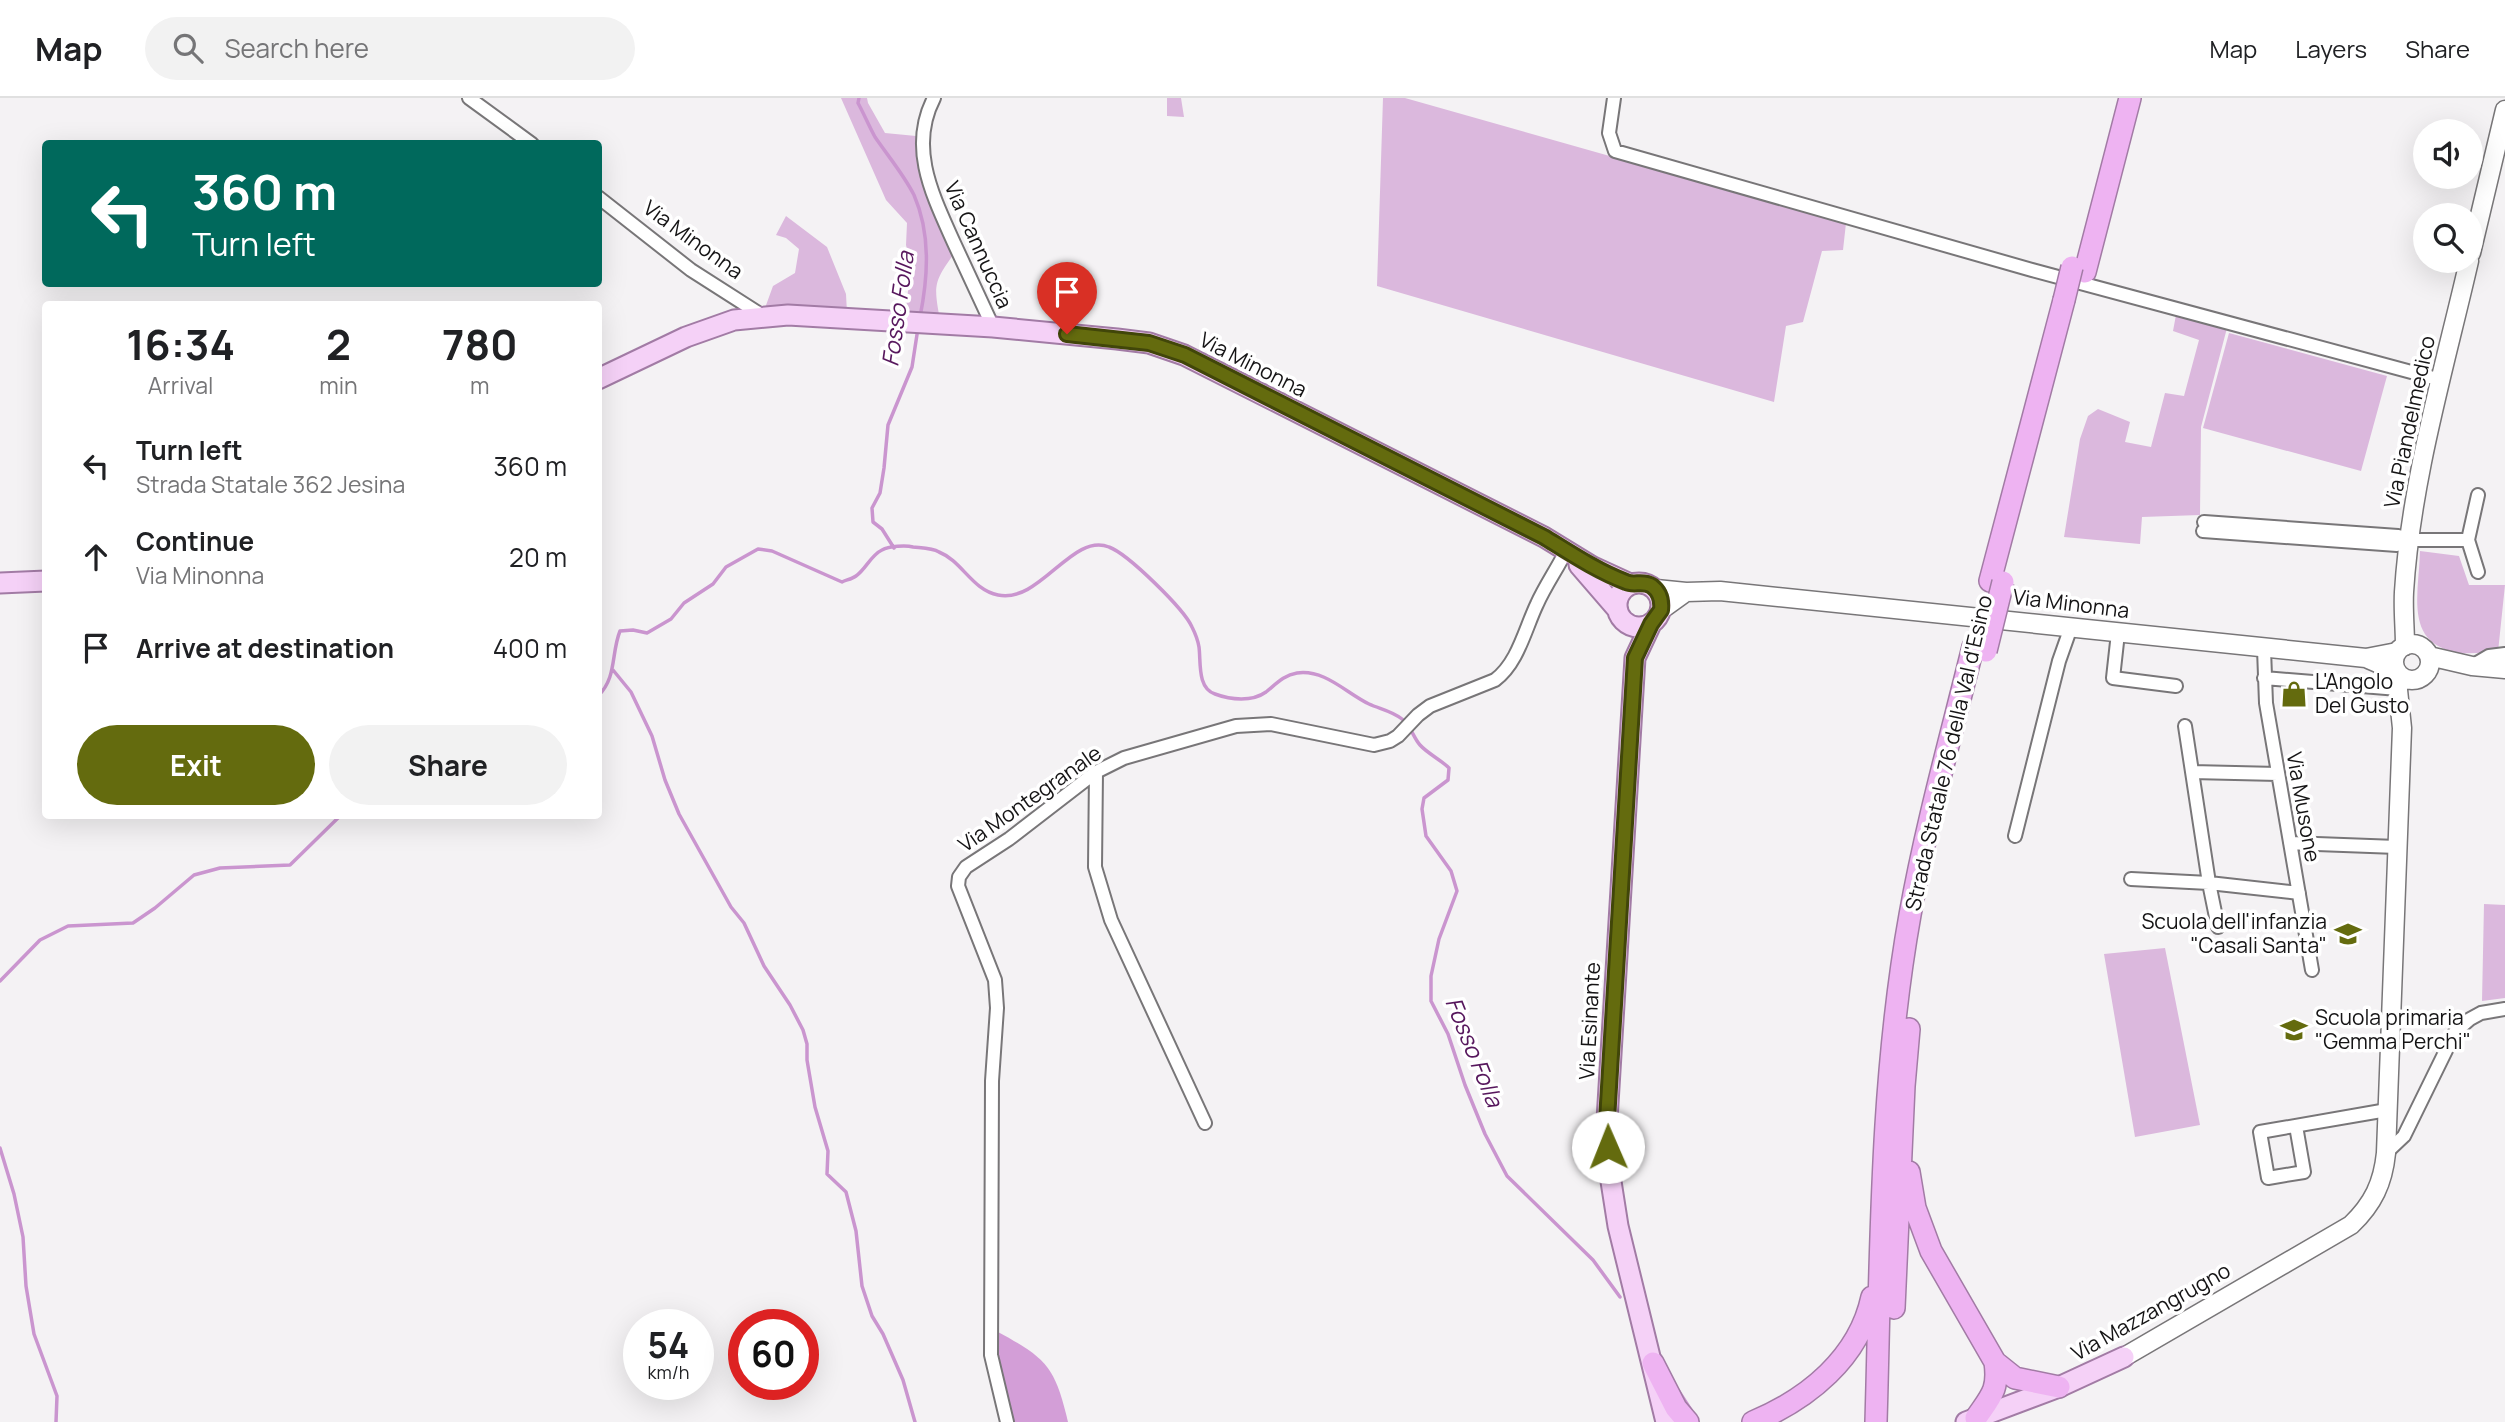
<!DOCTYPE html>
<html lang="en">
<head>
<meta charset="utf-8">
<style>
	body { margin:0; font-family:Manrope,sans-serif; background:#f2f2f2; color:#202124; height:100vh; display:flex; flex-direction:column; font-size:26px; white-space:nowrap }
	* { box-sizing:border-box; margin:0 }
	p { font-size:23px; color:#757577 }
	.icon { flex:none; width:38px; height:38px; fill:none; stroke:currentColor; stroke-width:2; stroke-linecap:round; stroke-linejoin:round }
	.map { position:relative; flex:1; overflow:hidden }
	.panel { position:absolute; left:42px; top:203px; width:560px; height:518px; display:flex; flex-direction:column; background:#fff; border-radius:7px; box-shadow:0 7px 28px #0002 }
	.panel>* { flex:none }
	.guide { position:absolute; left:42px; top:42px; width:560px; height:147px; border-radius:7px; box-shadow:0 7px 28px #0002; background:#00695c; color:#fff; overflow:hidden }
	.controls { position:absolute; left:2413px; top:21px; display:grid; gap:14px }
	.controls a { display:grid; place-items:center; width:70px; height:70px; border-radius:50%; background:#fff; box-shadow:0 7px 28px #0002; font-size:35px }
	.speed { position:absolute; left:623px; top:1211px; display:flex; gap:14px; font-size:35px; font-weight:700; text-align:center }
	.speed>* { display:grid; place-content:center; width:91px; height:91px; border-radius:50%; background:#fff; box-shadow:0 7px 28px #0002; line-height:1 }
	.speed small { font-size:18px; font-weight:400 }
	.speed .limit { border:10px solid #d22; background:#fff; color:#111 }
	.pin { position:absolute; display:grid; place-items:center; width:60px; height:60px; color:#fff; margin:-72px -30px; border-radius:50% 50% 50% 0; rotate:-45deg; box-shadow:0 0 7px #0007 }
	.pin .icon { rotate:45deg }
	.me { position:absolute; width:77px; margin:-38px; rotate:359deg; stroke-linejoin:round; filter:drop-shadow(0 0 5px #0008) }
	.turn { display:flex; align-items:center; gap:24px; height:147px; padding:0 35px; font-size:32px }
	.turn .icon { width:91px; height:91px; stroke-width:2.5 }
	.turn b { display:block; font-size:49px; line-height:60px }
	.eta { display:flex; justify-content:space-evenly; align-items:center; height:119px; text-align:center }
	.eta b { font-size:42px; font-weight:700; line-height:49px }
	.button { display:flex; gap:14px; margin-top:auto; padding:14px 35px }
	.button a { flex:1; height:80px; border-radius:42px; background:#646b0e; color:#fff; font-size:28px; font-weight:700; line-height:80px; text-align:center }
	.button a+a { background:#f2f2f2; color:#202124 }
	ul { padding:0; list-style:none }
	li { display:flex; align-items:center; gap:21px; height:91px; padding:0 35px }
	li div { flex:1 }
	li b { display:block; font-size:26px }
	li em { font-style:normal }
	header { display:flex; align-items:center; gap:42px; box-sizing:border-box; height:98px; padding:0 35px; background:#fff; border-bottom:2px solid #e0e0e0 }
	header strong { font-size:33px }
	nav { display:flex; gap:38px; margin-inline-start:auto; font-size:24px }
	.search { width:490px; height:63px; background:#f2f2f2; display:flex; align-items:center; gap:18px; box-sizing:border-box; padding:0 24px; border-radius:38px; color:#757577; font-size:26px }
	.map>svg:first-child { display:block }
	.green { fill:#dbb8dd }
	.forest { fill:#d39ed7 }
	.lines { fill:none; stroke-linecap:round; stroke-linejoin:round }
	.stream { stroke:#ca95cf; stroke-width:3.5 }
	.street-casing { stroke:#787678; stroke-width:16 }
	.secondary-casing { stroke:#787678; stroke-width:21 }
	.primary-casing { stroke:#a27ba5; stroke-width:23 }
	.highway-casing { stroke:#a27ba5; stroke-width:24 }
	.street { stroke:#fff; stroke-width:12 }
	.secondary { stroke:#fff; stroke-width:18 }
	.primary { stroke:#f5d1f7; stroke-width:19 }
	.highway { stroke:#eeb3f2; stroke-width:21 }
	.highway-bridge-casing { stroke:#a27ba5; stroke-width:24; stroke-linecap:butt }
	.highway-bridge { stroke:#eeb3f2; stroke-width:21 }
	.route-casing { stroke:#414609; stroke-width:18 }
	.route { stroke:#646b0e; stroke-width:12 }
	.labels { text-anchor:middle; stroke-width:7; stroke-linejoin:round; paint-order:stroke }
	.street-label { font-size:21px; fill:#151415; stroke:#fff }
	.poi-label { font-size:21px; fill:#151415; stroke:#fff; text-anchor:start }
	.water-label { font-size:23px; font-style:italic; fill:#57175d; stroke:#fff }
</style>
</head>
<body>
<header>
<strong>Map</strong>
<div class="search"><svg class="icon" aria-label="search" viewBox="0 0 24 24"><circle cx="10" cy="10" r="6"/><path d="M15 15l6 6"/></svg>Search here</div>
<nav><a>Map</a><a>Layers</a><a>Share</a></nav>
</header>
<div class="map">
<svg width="2505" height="1324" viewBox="0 0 2505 1324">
	<rect width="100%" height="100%" fill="#f4f2f4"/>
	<!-- green -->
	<path class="green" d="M841 0H867L868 5 885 35 916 38 921 78 926 96 953 157C933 185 934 188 940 222L905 218 911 168 906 147 907 125 886 102Z
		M1167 0H1181L1184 19 1167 18Z
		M1383 0H1405L1846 125 1843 152 1822 153 1803 224 1786 228 1774 304 1377 188Z
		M786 118 827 149 846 196 847 215 765 210 773 188 795 175 799 151 786 140 776 137Z
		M2176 217 2227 230 2201 329 2200 417 2142 419 2140 446 2064 439 2080 341 2088 318 2098 311 2130 324 2125 344 2151 349 2165 295 2184 298 2199 242 2173 233Z
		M2229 235 2387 278 2361 373 2203 330Z
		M2420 453 2459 458 2469 487H2505L2498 554C2486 554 2472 556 2460 555 2403 547 2419 496 2420 453Z
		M2484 806 2505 807V900L2482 903Z
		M2165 850 2200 1027 2135 1039 2104 856Z"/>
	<!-- forest -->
	<path class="forest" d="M998 1234C1048 1261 1055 1270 1068 1324H1012C1003 1294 998 1265 998 1234Z"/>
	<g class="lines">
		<!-- stream -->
		<path class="stream" d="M859 0 858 5C864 16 869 28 875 39 888 58 904 77 914 97 931 136 928 179 920 219
			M894 450 882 431 873 424 872 410 880 395 884 370 888 327 912 269 918 230
			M613 572 631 594 652 638 665 682 679 716 731 809 744 825 764 868 790 907 803 932 807 946V962L815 1009 828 1053 827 1076 846 1094 856 1133 862 1188 872 1218 883 1236 903 1282 915 1324
			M598 598C617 580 611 555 620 533L633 532 647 535 671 521 684 505 713 486 726 469 758 451 772 453 842 484C846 482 852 481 856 478 866 471 871 457 882 452 889 448 906 447 913 449 921 450 932 450 939 454 962 463 972 492 998 497 1040 506 1072 434 1109 449 1128 456 1184 511 1192 529 1195 535 1198 543 1199 549 1201 564 1197 590 1215 596 1231 602 1252 604 1266 594 1276 586 1284 577 1297 575 1325 571 1346 595 1369 606 1380 611 1392 613 1402 621 1411 628 1413 639 1420 647 1427 655 1441 662 1449 670L1448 682 1424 700 1422 711 1426 738 1451 773 1457 793 1439 841 1431 878V903L1448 936 1465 987 1485 1036 1507 1078 1593 1162 1620 1199
			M0 883 40 842 68 828 133 825 155 810 194 777 220 770 290 767 340 718
			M0 1050 14 1096 23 1139 26 1188 34 1236 57 1298 56 1324
			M1678 1292 1691 1312"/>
		<!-- street casing -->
		<g class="street-casing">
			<path id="street" d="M469 0 532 46
				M934 0C908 50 933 98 954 145 967 173 980 201 993 229
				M1614 0 1609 35 1615 53 2032 172 2441 282
				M598 99 691 172 763 218
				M2204 424 2398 438 2409 442
				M2203 433 2397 447 2409 442H2468L2478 474
				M2468 442 2478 397
				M2118 535 2113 580 2176 588
				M2264 551 2266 605 2312 872
				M2472 568 2489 558 2505 556
				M2264 580 2398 591
				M2185 628 2209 785 2299 795
				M1096 674 1095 769 1111 822 1205 1025
				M2192 674 2278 676
				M2015 738 2059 563 2071 529
				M2290 745 2397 749
				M2131 781 2209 785 2218 829
				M2296 1028 2304 1074 2268 1080 2260 1034 2387 1012
				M2386 1055 2404 1038 2455 934 2470 921 2481 915 2505 911
				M1007 1324 991 1257 992 983 997 910 995 882 958 788 959 779 966 769 1009 741 1096 674 1124 660 1236 628 1271 626 1374 647 1390 643 1398 638 1418 617 1430 608 1495 582C1518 565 1525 531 1537 506 1545 488 1557 471 1566 453"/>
		</g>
		<!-- secondary casing -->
		<g class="secondary-casing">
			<path id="secondary" d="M2471 155 2505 12
				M1656 491 1686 494 1720 493 2366 560 2397 554
				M1661 512 1686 494
				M2394 564a18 18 0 1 1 36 0a18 18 0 1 1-36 0Z
				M2405 548C2405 530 2403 512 2404 494 2411 382 2444 272 2469 163
				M2429 558 2472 568 2505 571
				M2124 1259 2351 1127C2373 1106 2383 1085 2386 1055L2402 630 2396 573 2366 560"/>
		</g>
		<!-- primary casing -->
		<g class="primary-casing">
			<path id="primary" d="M598 281 686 239 734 222 788 217 993 229 1117 241 1149 245 1184 257 1544 439 1593 469 1630 486
				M1579 467 1617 511
				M1617 507a22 22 0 1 1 44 0a22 22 0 1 1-44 0Z
				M0 485 46 483
				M1651 526 1635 560 1607 1022 1610 1077 1618 1128 1666 1324
				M1966 1324 2059 1289 2124 1259"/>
		</g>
		<!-- highway casing -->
		<g class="highway-casing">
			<path id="highway" d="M2085 174 2130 0
				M1990 483 2064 202
				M1909 1074 1915 1110 1931 1153 1995 1264 2015 1280 2059 1289
				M1894 1210 1904 988 1909 931
				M1653 1265 1676 1310 1688 1324
				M1976 1320C1991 1298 1999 1292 1995 1264
				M1753 1324C1808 1301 1859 1260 1872 1199
				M1876 1324C1881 1155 1880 984 1910 817 1926 727 1951 638 1973 549"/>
		</g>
		<!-- street -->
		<use href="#street" class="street"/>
		<!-- secondary -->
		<use href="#secondary" class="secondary"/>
		<!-- primary -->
		<use href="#primary" class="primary"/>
		<!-- highway -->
		<use href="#highway" class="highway"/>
		<!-- highway-bridge casing -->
		<g class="highway-bridge-casing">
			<path id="highway-bridge" d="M2064 202 2072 169
				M1986 553 2003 484"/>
		</g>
		<!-- highway-bridge -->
		<use href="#highway-bridge" class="highway-bridge"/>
	</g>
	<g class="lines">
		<!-- route casing -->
		<g class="route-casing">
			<path id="route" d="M1067 236 1149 245 1185 257 1544 439C1570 455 1597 473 1626 484 1634 488 1643 482 1652 488 1660 494 1662 503 1661 512L1651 526 1635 560 1607 1022 1608 1049"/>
		</g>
		<!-- route -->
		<use href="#route" class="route"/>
	</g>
	<!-- icons -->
	<defs>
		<g id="shop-bare" transform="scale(2.1)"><path d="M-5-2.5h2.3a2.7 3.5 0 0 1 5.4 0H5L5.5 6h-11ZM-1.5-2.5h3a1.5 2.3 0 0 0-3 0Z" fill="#646b0e" stroke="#fff" stroke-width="2.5" paint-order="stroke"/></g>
		<g id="school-bare" transform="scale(2.1)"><path d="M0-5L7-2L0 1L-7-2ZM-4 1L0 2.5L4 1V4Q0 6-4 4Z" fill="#646b0e" stroke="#fff" stroke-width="2.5" paint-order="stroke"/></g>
	</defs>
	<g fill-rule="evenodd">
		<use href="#shop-bare" x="2294" y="596"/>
		<use href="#school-bare" x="2348" y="836"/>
		<use href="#school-bare" x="2294" y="932"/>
	</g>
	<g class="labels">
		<!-- street labels -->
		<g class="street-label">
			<text transform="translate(693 142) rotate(36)" y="7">Via Minonna</text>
			<text transform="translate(978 147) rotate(66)" y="7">Via Cannuccia</text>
			<text transform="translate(1253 267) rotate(27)" y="7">Via Minonna</text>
			<text transform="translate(2410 324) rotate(-78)" y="7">Via Piandelmedico</text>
			<text transform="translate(2071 506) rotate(7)" y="7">Via Minonna</text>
			<text transform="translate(1949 655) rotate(-77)" y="7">Strada Statale 76 della Val d'Esino</text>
			<text transform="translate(1030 701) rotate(-35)" y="7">Via Montegranale</text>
			<text transform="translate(2303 709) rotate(80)" y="7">Via Musone</text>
			<text transform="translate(1590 923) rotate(-87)" y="7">Via Esinante</text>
			<text transform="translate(2151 1214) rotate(-29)" y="7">Via Mazzangrugno</text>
		</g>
		<!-- poi labels -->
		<g class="poi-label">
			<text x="2315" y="591">L'Angolo<tspan x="2315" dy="24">Del Gusto</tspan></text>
			<text x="2327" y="831" text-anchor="end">Scuola dell'infanzia<tspan x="2327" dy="24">"Casali Santa"</tspan></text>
			<text x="2315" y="927">Scuola primaria<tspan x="2315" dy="24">"Gemma Perchi"</tspan></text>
		</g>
		<!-- water labels -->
		<g class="water-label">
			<text transform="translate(898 211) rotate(-82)" y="8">Fosso Folla</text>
			<text transform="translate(1474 954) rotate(68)" y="8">Fosso Folla</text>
		</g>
	</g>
</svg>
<div class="controls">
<a><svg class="icon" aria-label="sound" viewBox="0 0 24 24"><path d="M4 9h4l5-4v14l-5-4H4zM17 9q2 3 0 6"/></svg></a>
<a><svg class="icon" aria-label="search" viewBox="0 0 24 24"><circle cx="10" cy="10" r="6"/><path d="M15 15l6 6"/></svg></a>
</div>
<div class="speed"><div>54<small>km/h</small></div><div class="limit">60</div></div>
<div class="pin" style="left:1067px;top:236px;background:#d93025"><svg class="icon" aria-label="arrive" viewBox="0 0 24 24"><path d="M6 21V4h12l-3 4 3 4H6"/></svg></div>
<svg class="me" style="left:1608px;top:1049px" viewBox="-20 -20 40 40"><circle r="19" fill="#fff"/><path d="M0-13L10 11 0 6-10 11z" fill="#646b0e"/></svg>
<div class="guide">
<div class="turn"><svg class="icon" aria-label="left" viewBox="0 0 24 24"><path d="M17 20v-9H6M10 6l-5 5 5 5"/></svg><div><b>360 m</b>Turn left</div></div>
</div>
<section class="panel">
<div class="eta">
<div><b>16:34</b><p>Arrival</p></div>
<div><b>2</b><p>min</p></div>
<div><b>780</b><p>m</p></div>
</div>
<ul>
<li><svg class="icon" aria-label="left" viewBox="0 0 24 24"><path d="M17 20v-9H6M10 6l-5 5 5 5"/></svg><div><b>Turn left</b><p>Strada Statale 362 Jesina</p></div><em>360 m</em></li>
<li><svg class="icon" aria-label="ahead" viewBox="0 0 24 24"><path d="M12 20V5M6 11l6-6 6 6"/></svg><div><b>Continue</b><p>Via Minonna</p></div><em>20 m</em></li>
<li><svg class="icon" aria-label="arrive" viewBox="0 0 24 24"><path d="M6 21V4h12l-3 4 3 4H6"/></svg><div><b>Arrive at destination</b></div><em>400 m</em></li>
</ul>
<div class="button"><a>Exit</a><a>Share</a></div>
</section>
</div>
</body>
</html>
